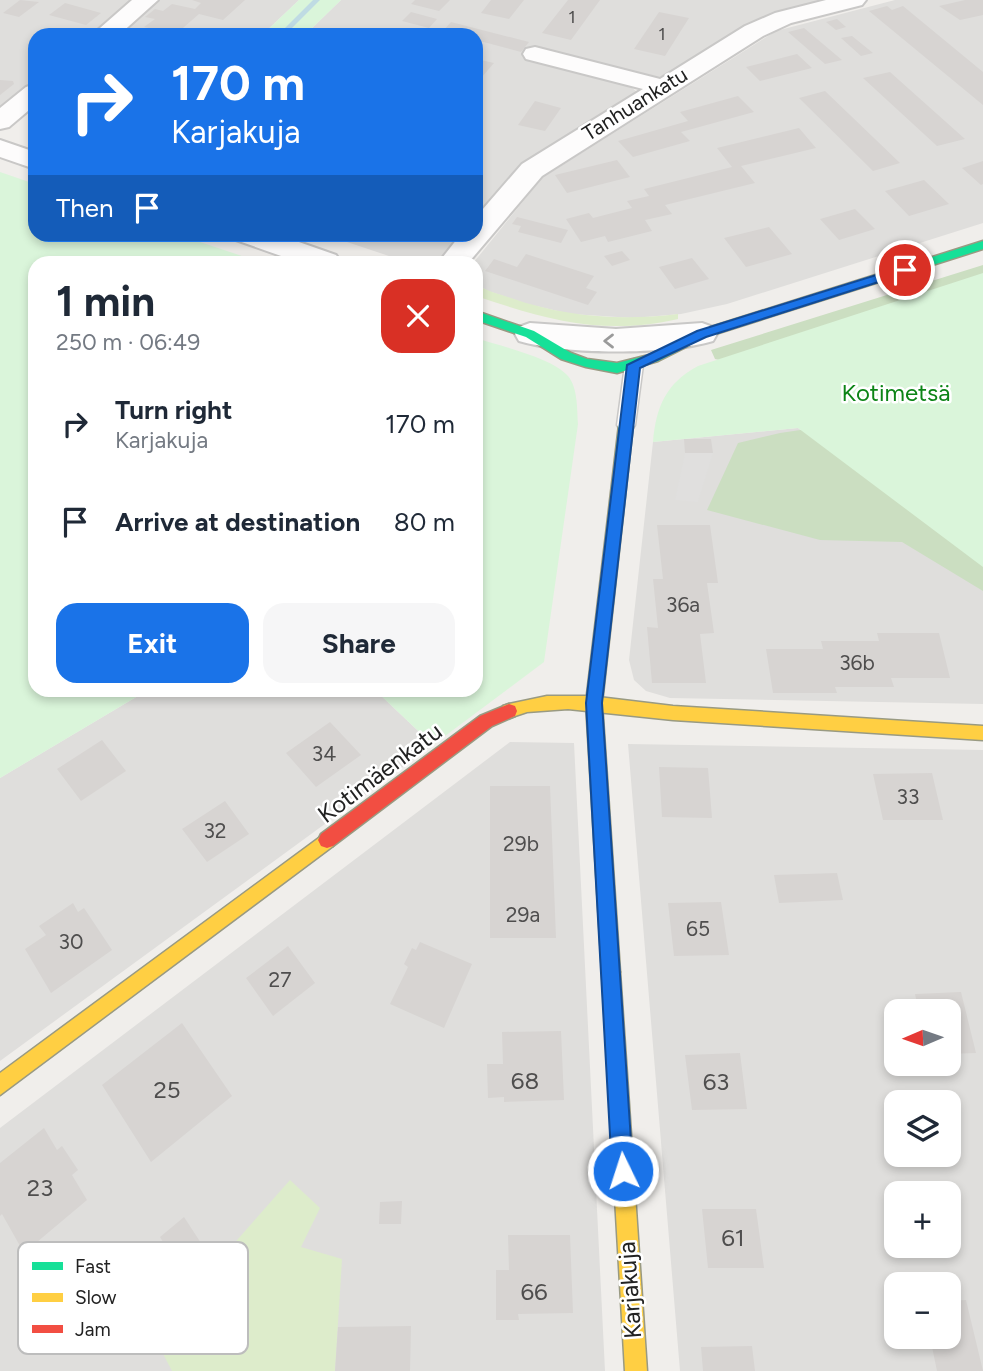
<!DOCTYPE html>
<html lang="en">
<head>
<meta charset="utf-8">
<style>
	body { margin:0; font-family:Figtree,sans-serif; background:#f6f6f7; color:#1f2937; height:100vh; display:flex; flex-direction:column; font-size:26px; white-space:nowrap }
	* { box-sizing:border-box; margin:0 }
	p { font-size:23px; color:#747a83 }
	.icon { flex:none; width:38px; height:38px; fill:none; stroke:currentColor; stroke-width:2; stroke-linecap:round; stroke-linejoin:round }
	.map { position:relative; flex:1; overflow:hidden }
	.drawer { position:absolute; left:28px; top:256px; width:455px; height:441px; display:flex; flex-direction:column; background:#fff; border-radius:21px; box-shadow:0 4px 10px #0003 }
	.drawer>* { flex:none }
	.guide { position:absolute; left:28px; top:28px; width:455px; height:214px; border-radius:21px; box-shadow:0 4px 10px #0003; background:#1a73e8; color:#fff; overflow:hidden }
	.needle { width:46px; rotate:268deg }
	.controls { position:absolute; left:884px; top:999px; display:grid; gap:14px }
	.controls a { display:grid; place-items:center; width:77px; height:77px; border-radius:14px; background:#fff; box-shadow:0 4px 10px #0003; font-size:35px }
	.pin { position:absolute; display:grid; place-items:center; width:60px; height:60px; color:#fff; margin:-30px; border:4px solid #fff; border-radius:50%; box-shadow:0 2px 7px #0007 }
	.me { position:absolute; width:77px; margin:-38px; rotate:356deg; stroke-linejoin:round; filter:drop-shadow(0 0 5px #0008) }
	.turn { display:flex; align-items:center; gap:24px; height:147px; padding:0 28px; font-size:32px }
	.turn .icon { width:91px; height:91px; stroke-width:2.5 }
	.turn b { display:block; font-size:49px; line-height:60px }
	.then { display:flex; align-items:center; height:66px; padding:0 28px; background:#0003; gap:14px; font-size:26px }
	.round { display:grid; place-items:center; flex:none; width:74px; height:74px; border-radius:21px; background:#f6f6f7 }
	.head { display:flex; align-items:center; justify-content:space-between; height:119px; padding:0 28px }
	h1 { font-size:42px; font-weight:700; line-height:52px }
	.button { display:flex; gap:14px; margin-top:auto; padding:14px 28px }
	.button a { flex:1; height:80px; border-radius:21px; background:#1a73e8; color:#fff; font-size:28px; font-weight:700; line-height:80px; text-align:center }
	.button a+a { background:#f6f6f7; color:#1f2937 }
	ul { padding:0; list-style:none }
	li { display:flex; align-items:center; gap:21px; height:98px; padding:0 28px }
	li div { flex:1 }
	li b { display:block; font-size:26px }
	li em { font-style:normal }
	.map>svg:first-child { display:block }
	.residential { fill:#dfdedc; fill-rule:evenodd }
	.grass { fill:#ddeccb }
	.forest { fill:#cbdec1 }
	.park { fill:#daf5da }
	.parking { fill:#e0dfde }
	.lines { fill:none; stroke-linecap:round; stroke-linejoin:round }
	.stream { fill:#bfdbe3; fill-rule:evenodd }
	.building { fill:#d7d4d2 }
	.lane-casing { stroke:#c9c8c7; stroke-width:3 }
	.street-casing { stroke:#c9c8c7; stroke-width:4 }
	.fast-casing { stroke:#999a82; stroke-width:3 }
	.slow-casing { stroke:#999a82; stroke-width:3 }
	.jam-casing { stroke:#999a82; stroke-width:3 }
	.lane { fill:#fdfcfc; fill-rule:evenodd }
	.street { fill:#fdfcfc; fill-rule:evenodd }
	.fast { fill:#16e098; fill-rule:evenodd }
	.slow { fill:#ffcf43; fill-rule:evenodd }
	.jam { fill:#f24e42; fill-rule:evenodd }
	.oneway { stroke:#9a9a9a }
	.route { fill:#1a73e8; stroke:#114b97; stroke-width:2 }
	.labels { text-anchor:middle; stroke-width:5; stroke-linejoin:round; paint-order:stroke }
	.far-number-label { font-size:18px; fill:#4f4e4e }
	.far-street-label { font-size:21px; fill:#222; stroke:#fff }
	.number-label { font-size:21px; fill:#4f4e4e }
	.park-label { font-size:24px; fill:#0c8416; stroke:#fff }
	.street-label { font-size:24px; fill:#222; stroke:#fff }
	.near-number-label { font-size:24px; fill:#4f4e4e }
	.key { fill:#fff; stroke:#bdbdbd; stroke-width:2 }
	.key-label { font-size:19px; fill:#222 }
</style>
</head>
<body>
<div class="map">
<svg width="983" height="1371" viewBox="0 0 983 1371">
	<rect width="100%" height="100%" fill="#f0eeeb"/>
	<!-- residential -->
	<path class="residential" d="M0 0H135L92 35H35V82L0 110Z
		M155 0H299L262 35H112Z
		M341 0H833L758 19 669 74 658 77 530 47 522 57 627 84 636 91 633 96 518 168 476 217V35H305Z
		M895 0H983V223L727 304 681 314 633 318 571 314 527 304 488 291 476 284V262H474L542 178 776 31Z
		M326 235H461L442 256 427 262H407Z
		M798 428 983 567V704L670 698 646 691 634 680 629 660 653 442Z
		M148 690H375L433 745 0 1061V778Z
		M510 742 574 743 605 1371H0V1128Z
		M628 744 983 750V1371H680ZM896 1012H948V1064H896ZM896 1102H948V1155H896ZM896 1194H948V1246H896ZM896 1284H948V1337H896Z"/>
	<!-- grass -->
	<path class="grass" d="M476 284C486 291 499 294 511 298 565 317 621 321 678 314V319C603 336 547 320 476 296Z
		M290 1180 320 1208 301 1247 342 1259 335 1371H172L160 1348 237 1279 223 1256Z"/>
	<!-- forest -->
	<path class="forest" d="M983 265V355L783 375 715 359 711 350Z
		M983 403V591L902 542 820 540 707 510 738 443 780 433Z"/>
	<!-- park -->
	<path class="park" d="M299 0H341L305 35H262Z
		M0 172 35 184V234L179 235 260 262H35V690H148L0 778Z
		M983 273V567L798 428 653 442C656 407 666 383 698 366Z
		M476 338C499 346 552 357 568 376 578 388 577 409 578 424L544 662 433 745 375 690H476Z"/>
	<!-- parking -->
	<path class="parking" d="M685 453H713L698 502 675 500Z"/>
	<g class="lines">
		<!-- stream -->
		<path class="stream" d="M313 0H320L285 35H278Z"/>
	</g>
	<!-- building -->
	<path class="building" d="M20 0 39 2 19 17 3 13Z
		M192 0H245L223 20 199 14 176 34 144 27 155 19 145 17 155 9 163 11 172 4 195 9 201 3Z
		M415 0H450L439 11 411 4Z
		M491 0H524L509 19 481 13Z
		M568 0H600L571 40 542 33Z
		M965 0H983V15L960 20 939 6Z
		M65 3 101 13 86 25 49 15Z
		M887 6 892 10 903 6 983 72V105L869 11Z
		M411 12 437 19 429 28 402 21Z
		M659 12 689 18 665 56 634 49Z
		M837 19 846 27 836 30 826 22Z
		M451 22 529 42 521 52 476 40V35L442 32Z
		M804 28 842 60 825 64 788 32Z
		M852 36 873 53 861 56 841 38Z
		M797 54 812 68 760 81 746 67Z
		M476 59 494 63 481 78 476 77Z
		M890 72 965 139 937 146 863 78Z
		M0 80 13 81 14 84 0 95Z
		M825 91 900 163 873 171 799 98Z
		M738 96 754 112 681 132 690 141 633 157 618 141 688 121 680 112Z
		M535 101 561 108 545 131 518 125Z
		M799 128 816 148 741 166 755 183 665 205 672 214 645 220 652 231 608 242 605 236 581 242 566 219 589 213 593 218 632 208 627 201 649 196 644 189 732 167 717 148Z
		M617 160 630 177 567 193 555 175Z
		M983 161V184L981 185 962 168Z
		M924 180 949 204 909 216 885 191Z
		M855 209 875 229 839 240 820 219Z
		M517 217 568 230 561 243 518 232 521 226 512 224Z
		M769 227 792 254 746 267 724 238Z
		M622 251 630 260 612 266 604 256Z
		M526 254 594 276 586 288 597 292 588 305 485 271 494 259 517 267Z
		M692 258 709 279 675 289 659 267Z
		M684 439H711L713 453H685Z
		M657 525H710L718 583H707L714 633 700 634 706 683H652L647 627 658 628 653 579H663Z
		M877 633H939L950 678H891L894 687H835L837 693H773L766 649H823L821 641H879Z
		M330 722 361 755 316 787 286 753Z
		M102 740 126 771 81 801 57 769Z
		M659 767 708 768 712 818 662 817Z
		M932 773 943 820H883L873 774Z
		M490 786H550L556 938H490Z
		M225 801 249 834 207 862 182 829Z
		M837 873 843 900 779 903 774 875Z
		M721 902 729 955 674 956 668 903Z
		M73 903 78 912 84 908 112 950 51 993 25 949 46 935 39 926Z
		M420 942 472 964 444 1028 390 1004 408 967 404 964 412 948 416 950Z
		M288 946 315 983 273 1016 246 978Z
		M961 992 976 1053 948 1054V1012H919L915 994Z
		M182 1023 232 1096 151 1162 102 1085Z
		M561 1031 564 1100 504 1102V1097L488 1098 487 1064H503L502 1032Z
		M740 1053 747 1109 692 1110 685 1055Z
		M44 1128 57 1150 62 1146 78 1170 72 1175 87 1200 24 1253 2 1214 0 1216V1163Z
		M402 1201 401 1224H379L380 1202Z
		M702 1209H756L764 1268H708Z
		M184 1217 214 1263 223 1256 237 1279 160 1348 127 1292 171 1255 160 1237Z
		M508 1235H570L573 1313 518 1314 519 1320H496V1270H509Z
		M966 1300 983 1371H937L930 1337H948V1301Z
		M411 1326 410 1371H335L338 1327Z
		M752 1346 755 1371H703L701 1347Z"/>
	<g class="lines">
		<!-- lane casing -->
		<g class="lane-casing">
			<path id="lane" d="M634 359 643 365 635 425 632 430H620L617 425 625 365Z"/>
		</g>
		<!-- street casing -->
		<g class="street-casing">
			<path id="street" d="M132 0H158L119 35H92Z
				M826 0H866L862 5 791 23 763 36 542 176 469 262H439L461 234H476V217L522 164 643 89 526 59 523 54 526 49 535 47 660 79 745 26 775 13Z
				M35 84V105L9 127 0 129V108L26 87Z
				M0 140 35 152V169L0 157Z
				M232 234H276L336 255 341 262H298L236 240Z
				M530 323 616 329 702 323 713 327 717 334 713 341C666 355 566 355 519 341L515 334 519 327Z"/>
		</g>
		<!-- fast casing -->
		<g class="fast-casing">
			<path id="fast" d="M983 241V249L706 337 658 361 617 373 586 367 561 359 526 337 476 320V311L534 331 571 353 587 359 617 363 649 355 698 331Z
				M626 420 633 425 602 703 620 972 617 978 611 981 605 978 602 972 586 703 619 425Z"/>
		</g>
		<!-- slow casing -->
		<g class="slow-casing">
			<path id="slow" d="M547 696H590L673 706 983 726V740L673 720 568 709 527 712 509 718 503 716 501 711 503 706 509 704Z
				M327 832 333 834 336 840 333 846 0 1095V1073Z
				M611 963 617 966 620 972 647 1371H625L602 972 605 966Z"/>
		</g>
		<!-- jam casing -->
		<g class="jam-casing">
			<path id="jam" d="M509 704 515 706 517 711 515 716 492 726 333 846 327 848 321 846 318 840 321 834 480 716Z"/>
		</g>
		<!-- lane -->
		<use href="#lane" class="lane"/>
		<!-- street -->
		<use href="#street" class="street"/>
		<!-- fast -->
		<use href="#fast" class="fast"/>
		<!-- slow -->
		<use href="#slow" class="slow"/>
		<!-- jam -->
		<use href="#jam" class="jam"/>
	</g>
	<!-- one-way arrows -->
	<defs><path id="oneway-chevron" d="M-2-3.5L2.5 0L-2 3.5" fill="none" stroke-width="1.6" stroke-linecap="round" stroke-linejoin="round" transform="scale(1.75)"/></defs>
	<use class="oneway" href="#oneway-chevron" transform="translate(609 341) rotate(180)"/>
	<!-- route -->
	<path class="route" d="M905 266 910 267V272L706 337 640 368 602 703 633 1171 630 1178 623 1181 615 1178 612 1171 586 703 627 365 697 331Z"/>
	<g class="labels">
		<!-- far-number labels -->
		<g class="far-number-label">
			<text x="572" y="23">1</text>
			<text x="662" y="40">1</text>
		</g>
		<!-- far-street labels -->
		<g class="far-street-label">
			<text transform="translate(635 104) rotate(-32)" y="7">Tanhuankatu</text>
		</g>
		<!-- number labels -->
		<g class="number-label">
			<text x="683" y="612">36a</text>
			<text x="857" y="670">36b</text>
			<text x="324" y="761">34</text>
			<text x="908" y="804">33</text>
			<text x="215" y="838">32</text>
			<text x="521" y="851">29b</text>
			<text x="523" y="922">29a</text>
			<text x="698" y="936">65</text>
			<text x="71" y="949">30</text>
			<text x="280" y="987">27</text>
		</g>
		<!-- park labels -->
		<g class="park-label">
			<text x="896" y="401">Kotimetsä</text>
		</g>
		<!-- street labels -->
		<g class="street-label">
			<text transform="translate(380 773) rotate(-37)" y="8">Kotimäenkatu</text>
			<text transform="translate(630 1290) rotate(-94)" y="8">Karjakuja</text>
		</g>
		<!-- near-number labels -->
		<g class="near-number-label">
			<text x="525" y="1089">68</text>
			<text x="716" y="1090">63</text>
			<text x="167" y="1098">25</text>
			<text x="40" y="1196">23</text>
			<text x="733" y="1246">61</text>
			<text x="534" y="1300">66</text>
		</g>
	</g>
	<!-- legend -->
	<rect x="18" y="1242" width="230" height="112" rx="10" class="key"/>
	<rect x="32" y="1262" width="31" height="8" fill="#16e098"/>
	<rect x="32" y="1293" width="31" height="9" fill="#ffcf43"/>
	<rect x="32" y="1325" width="31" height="8" fill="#f24e42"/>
	<g class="key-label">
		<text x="75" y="1273">Fast</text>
		<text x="75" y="1304">Slow</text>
		<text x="75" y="1336">Jam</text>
	</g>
</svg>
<div class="controls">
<a><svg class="needle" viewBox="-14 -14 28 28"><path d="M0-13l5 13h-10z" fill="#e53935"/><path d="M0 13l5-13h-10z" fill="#747a83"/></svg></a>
<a><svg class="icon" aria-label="layers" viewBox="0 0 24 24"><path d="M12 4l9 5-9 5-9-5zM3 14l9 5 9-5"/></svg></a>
<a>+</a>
<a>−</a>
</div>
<div class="pin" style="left:905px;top:270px;background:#d93025"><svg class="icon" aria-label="arrive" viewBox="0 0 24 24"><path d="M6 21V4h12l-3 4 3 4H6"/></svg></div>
<svg class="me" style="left:623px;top:1171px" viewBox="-20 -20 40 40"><circle r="17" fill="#1a73e8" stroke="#fff" stroke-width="3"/><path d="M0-11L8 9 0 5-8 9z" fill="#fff"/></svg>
<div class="guide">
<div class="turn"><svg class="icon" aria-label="right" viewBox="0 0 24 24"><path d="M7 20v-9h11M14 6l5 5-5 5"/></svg><div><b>170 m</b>Karjakuja</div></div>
<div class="then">Then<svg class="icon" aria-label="arrive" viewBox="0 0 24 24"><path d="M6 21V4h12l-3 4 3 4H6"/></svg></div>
</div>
<section class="drawer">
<div class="head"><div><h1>1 min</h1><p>250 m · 06:49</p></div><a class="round" style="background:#d93025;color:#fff"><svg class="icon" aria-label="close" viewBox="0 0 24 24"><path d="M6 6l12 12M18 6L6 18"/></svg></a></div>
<ul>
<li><svg class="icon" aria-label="right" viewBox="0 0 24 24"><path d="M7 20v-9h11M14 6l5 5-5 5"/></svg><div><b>Turn right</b><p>Karjakuja</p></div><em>170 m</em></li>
<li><svg class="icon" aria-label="arrive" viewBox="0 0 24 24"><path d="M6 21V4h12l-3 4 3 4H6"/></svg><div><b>Arrive at destination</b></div><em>80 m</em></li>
</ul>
<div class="button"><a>Exit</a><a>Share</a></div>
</section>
</div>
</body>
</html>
